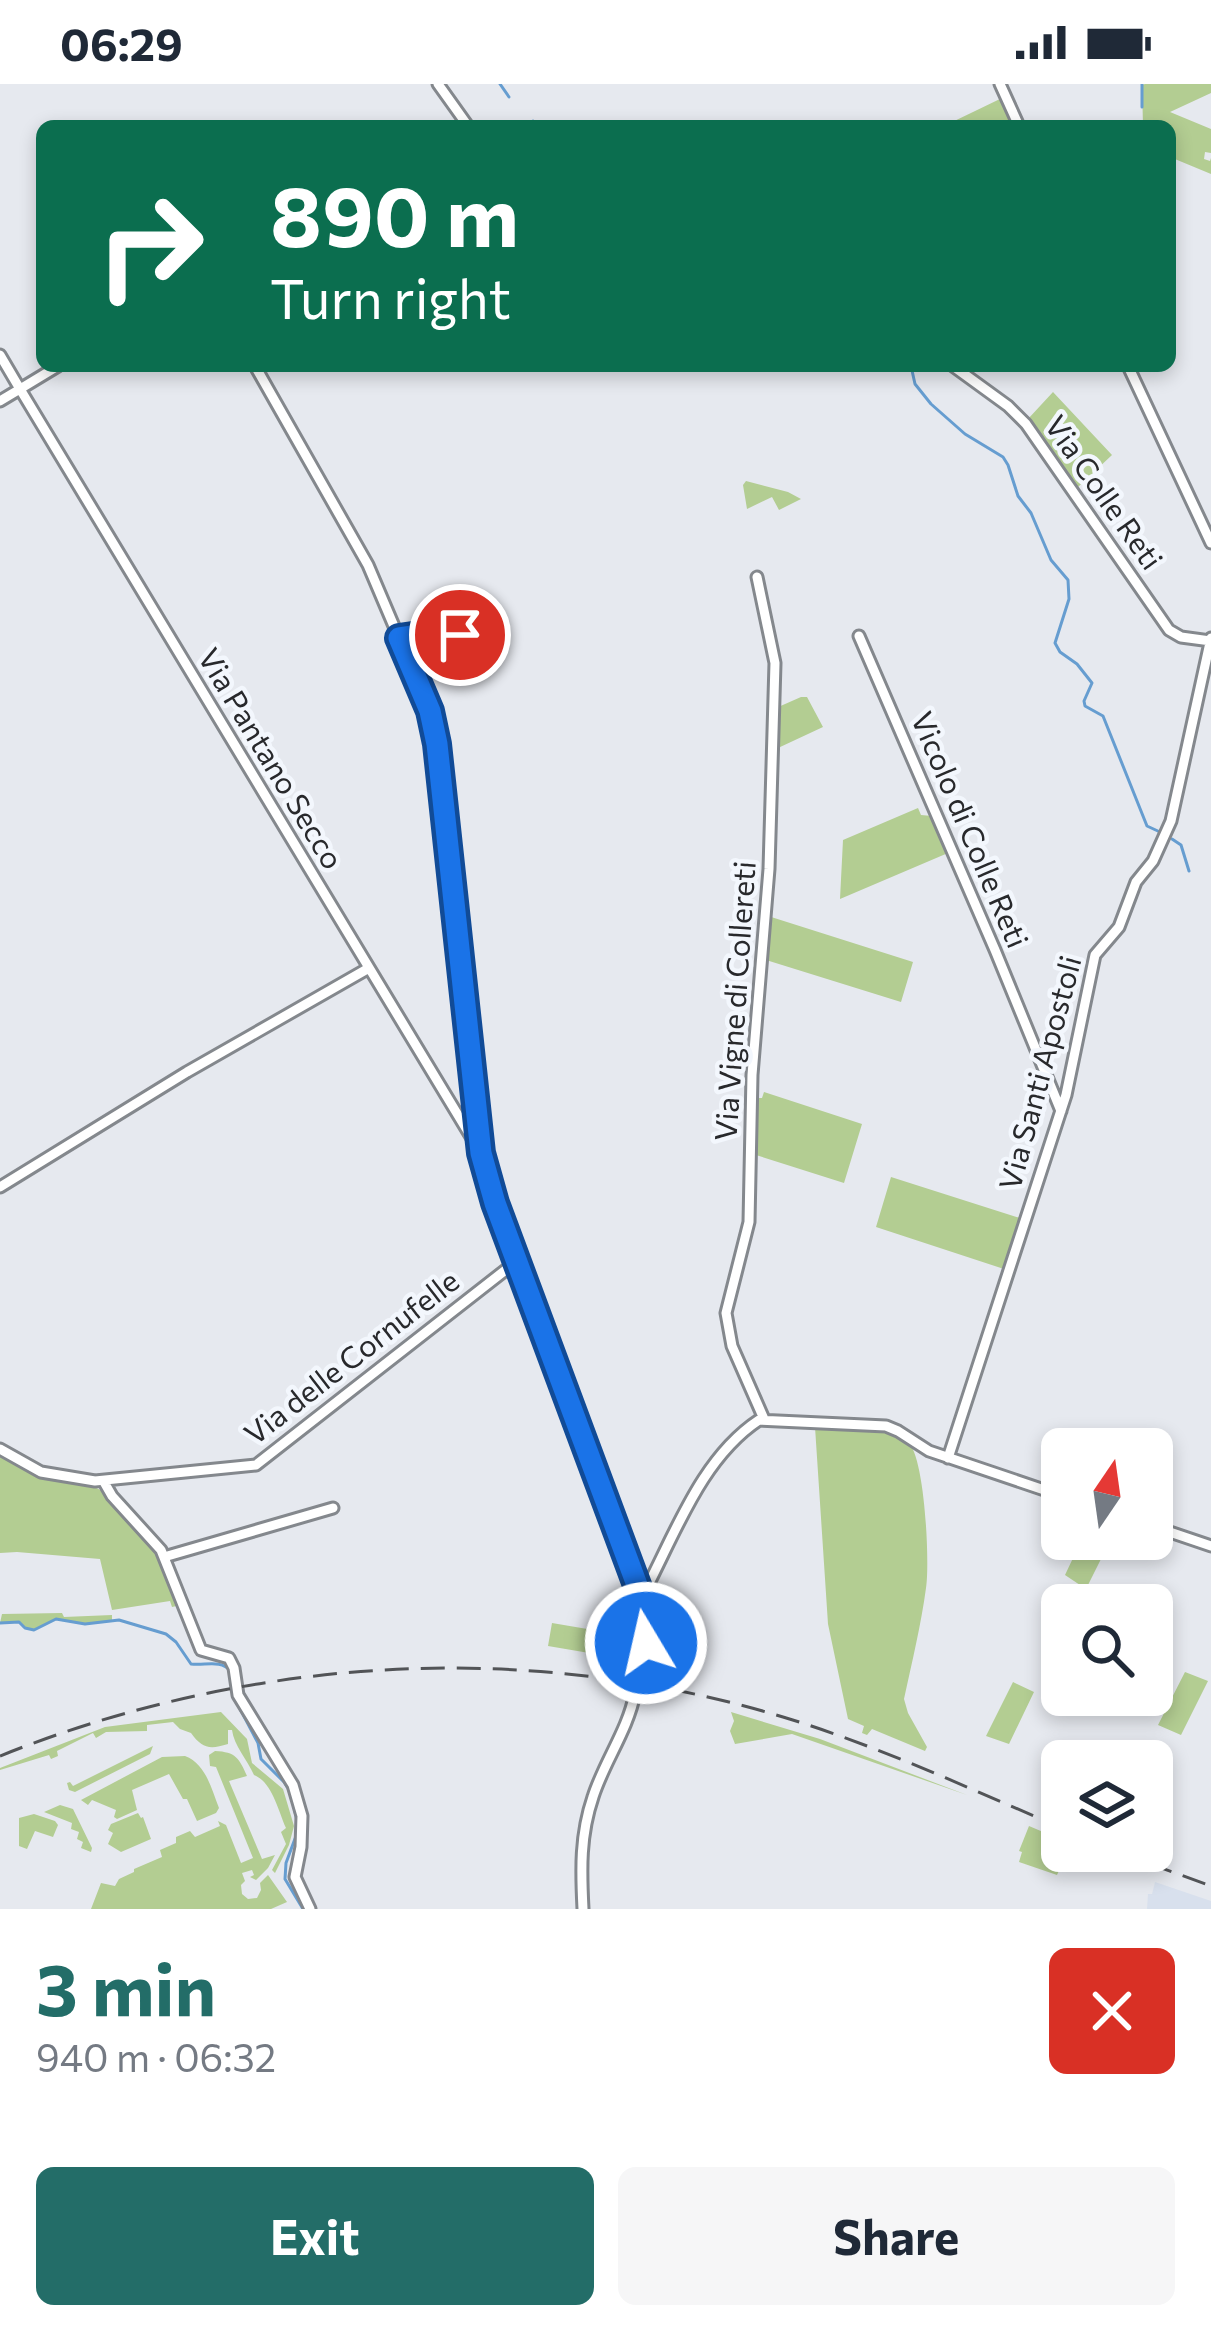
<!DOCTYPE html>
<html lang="en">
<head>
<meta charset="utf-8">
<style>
	body { margin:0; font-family:Commissioner,sans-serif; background:#f6f6f7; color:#1f2937; height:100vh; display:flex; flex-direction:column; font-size:45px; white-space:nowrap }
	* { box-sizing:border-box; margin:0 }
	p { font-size:39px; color:#747a83 }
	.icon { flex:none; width:66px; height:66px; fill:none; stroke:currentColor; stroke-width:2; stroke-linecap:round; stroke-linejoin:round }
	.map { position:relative; height:1825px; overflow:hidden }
	.panel { display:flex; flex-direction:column; background:#fff; flex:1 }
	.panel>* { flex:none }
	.hud { position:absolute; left:36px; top:36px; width:1140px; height:252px; border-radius:18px; box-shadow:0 6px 18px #0003; background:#0b6e4f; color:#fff; overflow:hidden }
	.needle { width:78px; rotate:13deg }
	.fabs { position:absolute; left:1041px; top:1344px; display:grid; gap:24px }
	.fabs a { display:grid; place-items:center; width:132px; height:132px; border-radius:18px; background:#fff; box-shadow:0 6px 18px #0003; font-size:60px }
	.pin { position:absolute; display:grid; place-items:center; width:102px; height:102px; color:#fff; margin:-51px; border:6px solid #fff; border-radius:50%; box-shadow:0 3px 12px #0007 }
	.me { position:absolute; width:132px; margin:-66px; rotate:351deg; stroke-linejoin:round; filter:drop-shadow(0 0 9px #0008) }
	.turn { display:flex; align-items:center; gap:42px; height:252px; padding:0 36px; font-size:54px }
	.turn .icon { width:156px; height:156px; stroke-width:2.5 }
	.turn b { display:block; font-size:84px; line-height:102px }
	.round { display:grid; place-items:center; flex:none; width:126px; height:126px; border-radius:18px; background:#f6f6f7 }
	.head { display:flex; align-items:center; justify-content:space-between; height:204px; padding:0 36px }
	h1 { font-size:72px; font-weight:700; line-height:90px; color:#236d68 }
	.button { display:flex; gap:24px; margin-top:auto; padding:24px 36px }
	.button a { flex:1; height:138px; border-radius:18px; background:#236d68; color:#fff; font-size:48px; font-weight:700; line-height:138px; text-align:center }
	.button a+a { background:#f6f6f7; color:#1f2937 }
	.status { display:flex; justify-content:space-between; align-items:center; height:84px; padding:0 60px; background:#fff; direction:ltr }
	.status svg { height:33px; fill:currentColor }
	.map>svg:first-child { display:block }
	.built { fill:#d8e0ed }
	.green { fill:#b3cd92 }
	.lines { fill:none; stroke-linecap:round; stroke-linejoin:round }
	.stream { stroke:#669dd0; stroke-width:3 }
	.street-casing { stroke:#84888d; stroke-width:15 }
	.street { stroke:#fff; stroke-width:9 }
	.rail { stroke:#525457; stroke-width:3; stroke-dasharray:24 12; stroke-linecap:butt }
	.street-bridge-casing { stroke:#84888d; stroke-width:15; stroke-linecap:butt }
	.street-bridge { stroke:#fff; stroke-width:9 }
	.route-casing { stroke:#114b97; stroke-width:30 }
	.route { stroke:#1a73e8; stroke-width:21 }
	.labels { text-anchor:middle; stroke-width:9; stroke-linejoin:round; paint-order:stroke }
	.street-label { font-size:30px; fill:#28292c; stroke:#f3f7fd }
</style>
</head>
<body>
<div class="status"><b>06:29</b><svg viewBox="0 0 49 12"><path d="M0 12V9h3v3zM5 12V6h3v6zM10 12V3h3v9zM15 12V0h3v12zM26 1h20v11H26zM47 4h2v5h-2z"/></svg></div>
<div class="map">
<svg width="1211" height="1825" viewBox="0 0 1211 1825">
	<rect width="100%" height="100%" fill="#e6e9ef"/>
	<!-- built -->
	<path class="built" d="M1155 1798 1211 1817V1825H1147L1148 1810H1152Z"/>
	<!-- green -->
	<path class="green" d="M1145 0H1211V9L1170 28 1211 45V69L1205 68 1204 75 1210 77 1211 74V90L1170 73V42H1143L1142 1Z
		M1002 14 1015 42H944Z
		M1053 308 1112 371 1077 404 1028 335Z
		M746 397 788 408 801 415 779 426 772 413 747 425 743 401Z
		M801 613H807L823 643 778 664 776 624Z
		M918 724 921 731 932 732 948 769 840 815 843 756Z
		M768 832 913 878 901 918 766 876Z
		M764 1008 862 1040 844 1099 756 1071V1014H762Z
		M891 1093 1023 1135 1016 1157 1012 1156 1010 1161 1014 1164 1007 1186 876 1143Z
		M815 1343C844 1344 882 1339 907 1357 925 1369 930 1480 926 1504 921 1541 912 1578 904 1615L908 1629 927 1663 925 1667 872 1645 867 1651 862 1649 864 1642 848 1635 828 1540Z
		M0 1370 31 1388 93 1402 111 1412 157 1462 181 1521 172 1523 170 1517 112 1526 100 1475 17 1468 0 1469Z
		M1082 1455H1089L1082 1470 1094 1475 1103 1457 1099 1455H1111L1086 1505 1065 1491Z
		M62 1529 64 1533 112 1531V1536L85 1540 56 1535 34 1546 25 1544 19 1538 0 1539 2 1530Z
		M552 1539 599 1547 595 1570 548 1562Z
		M1185 1588 1208 1597 1181 1651 1158 1641Z
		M1013 1598 1034 1608 1009 1660 986 1652Z
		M221 1628 247 1655 252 1679 283 1705 294 1742 289 1761 275 1789 272 1786 286 1760 281 1748 286 1744C278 1726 272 1698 254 1691 247 1675 234 1662 232 1646H228V1660C209 1666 202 1664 191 1649L180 1645 173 1638 147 1641V1647L106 1648 96 1654 93 1649 57 1667 58 1672 51 1675 49 1671 0 1686V1684L105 1643Z
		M731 1628 820 1655 967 1711 792 1650 735 1660 730 1647 734 1637Z
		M153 1662 150 1670 75 1708 69 1706 67 1699 70 1698 73 1702Z
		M215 1667C236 1668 239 1674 247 1692L229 1697 262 1775 275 1771 268 1784 256 1796 250 1793 254 1791 252 1786 242 1789 245 1797 241 1801 242 1810 248 1815 257 1814 261 1806 260 1799 268 1791 287 1818 271 1825H91L101 1799 115 1802 119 1795 134 1788V1785L162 1773 160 1766 176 1759V1753L190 1747 195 1753 220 1742 218 1737 226 1741 241 1779 253 1774 216 1683 210 1682 209 1671Z
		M185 1672C206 1680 211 1704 219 1724L216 1729 197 1737 187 1715H183L169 1690 132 1706 137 1726 117 1735 114 1733 116 1726 92 1716 88 1721 81 1716 162 1673Z
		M60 1721 73 1725 92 1764 91 1768 81 1764 83 1758 77 1755 79 1748 71 1745 72 1739 44 1728Z
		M138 1729 141 1734 143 1733 151 1755 121 1768 108 1760 113 1749 108 1746 111 1740Z
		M34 1730 55 1737 58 1741 53 1753 35 1747 27 1765 19 1762V1734Z
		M1029 1742 1062 1756V1767H1068L1057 1791 1019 1778 1022 1768 1019 1767Z"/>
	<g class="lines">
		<!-- stream -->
		<path class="stream" d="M500 0 509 13
			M1142 0V23
			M533 37 536 42
			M911 282 915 300 931 320 965 350 1003 373 1008 381 1018 412 1031 429 1051 476 1068 496 1069 515 1055 559 1060 568 1077 580 1092 599 1084 617 1085 622 1103 632 1147 742 1160 748
			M1172 755 1181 761 1189 787
			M0 1539 19 1538 25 1544 34 1546 56 1535 85 1540 119 1536 166 1550 176 1558 191 1580C205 1582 220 1575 231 1587
			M237 1619 258 1659 261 1675 284 1698 291 1709 297 1737 296 1752 286 1779 285 1795 303 1825"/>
		<!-- street casing -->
		<g class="street-casing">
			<path id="street" d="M438 0 468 42
				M1000 0 1019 42
				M0 271 20 305 58 282
				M255 282 368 481 430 627 442 690 484 1085 644 1521C649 1543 646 1564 640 1585
				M953 282 1008 322 1026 340 1169 546 1181 553 1211 557
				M1128 282 1211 459
				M0 317 20 305 479 1066
				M757 493 775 579 769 785 752 991 749 1138 726 1229 732 1262 764 1335
				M859 552 995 866 1061 1027
				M399 554C420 549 454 542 474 554 480 558 483 566 486 572
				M0 1103 187 988 369 884
				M0 1365 41 1388 95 1397 256 1381 517 1177
				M948 1374 1066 1011 1095 871 1119 843 1136 798 1153 777 1171 737 1211 554
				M104 1398 112 1412 161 1466 201 1566 229 1574 234 1584 238 1611 293 1701 302 1732 301 1763 295 1793 310 1825
				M1152 1442 1211 1462
				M164 1473 333 1424
				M640 1509 647 1503C677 1445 703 1373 759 1336L886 1342 898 1347 929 1367 1062 1412
				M583 1825C581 1786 580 1751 593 1713 604 1678 628 1646 635 1609"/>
		</g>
		<!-- street -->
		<use href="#street" class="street"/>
		<!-- rail -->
		<path class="rail" d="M0 1672C249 1572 526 1555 783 1633 879 1662 970 1705 1062 1744
			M1115 1767 1211 1802"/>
		<!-- street-bridge casing -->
		<g class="street-bridge-casing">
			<path id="street-bridge" d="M635 1609 640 1585"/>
		</g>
		<!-- street-bridge -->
		<use href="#street-bridge" class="street-bridge"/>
	</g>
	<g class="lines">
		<!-- route casing -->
		<g class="route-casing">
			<path id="route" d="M460 551 440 548 399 554 430 627 437 660 481 1069 495 1119 640 1509 647 1534 646 1559"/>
		</g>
		<!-- route -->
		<use href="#route" class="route"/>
	</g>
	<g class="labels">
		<!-- street labels -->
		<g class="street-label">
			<text transform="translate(1103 409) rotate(55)" y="10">Via Colle Reti</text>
			<text transform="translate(270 675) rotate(59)" y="10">Via Pantano Secco</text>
			<text transform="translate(969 746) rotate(67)" y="10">Vicolo di Colle Reti</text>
			<text transform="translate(736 917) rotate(-86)" y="10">Via Vigne di Collereti</text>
			<text transform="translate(1041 989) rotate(-75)" y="10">Via Santi Apostoli</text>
			<text transform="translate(352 1274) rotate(-38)" y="10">Via delle Cornufelle</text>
		</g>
	</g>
</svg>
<div class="fabs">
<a><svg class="needle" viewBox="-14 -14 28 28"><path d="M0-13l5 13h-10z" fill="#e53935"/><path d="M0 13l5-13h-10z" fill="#747a83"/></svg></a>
<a><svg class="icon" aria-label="search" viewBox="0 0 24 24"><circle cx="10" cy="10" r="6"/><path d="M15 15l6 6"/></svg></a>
<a><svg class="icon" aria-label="layers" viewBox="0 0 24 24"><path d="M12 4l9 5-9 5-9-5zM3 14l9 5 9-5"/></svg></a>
</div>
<div class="pin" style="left:460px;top:551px;background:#d93025"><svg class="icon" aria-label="arrive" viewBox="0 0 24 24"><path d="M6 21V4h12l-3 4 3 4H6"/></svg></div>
<svg class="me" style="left:646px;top:1559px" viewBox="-20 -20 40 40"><circle r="17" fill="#1a73e8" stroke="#fff" stroke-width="3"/><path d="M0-11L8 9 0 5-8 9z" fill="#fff"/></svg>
<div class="hud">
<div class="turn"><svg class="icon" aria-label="right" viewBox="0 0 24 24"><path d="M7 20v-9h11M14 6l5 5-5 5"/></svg><div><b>890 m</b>Turn right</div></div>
</div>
</div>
<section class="panel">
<div class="head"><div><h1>3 min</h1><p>940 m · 06:32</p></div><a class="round" style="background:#d93025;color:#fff"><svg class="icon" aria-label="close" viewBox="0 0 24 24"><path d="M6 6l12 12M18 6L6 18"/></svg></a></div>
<div class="button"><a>Exit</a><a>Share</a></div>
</section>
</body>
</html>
